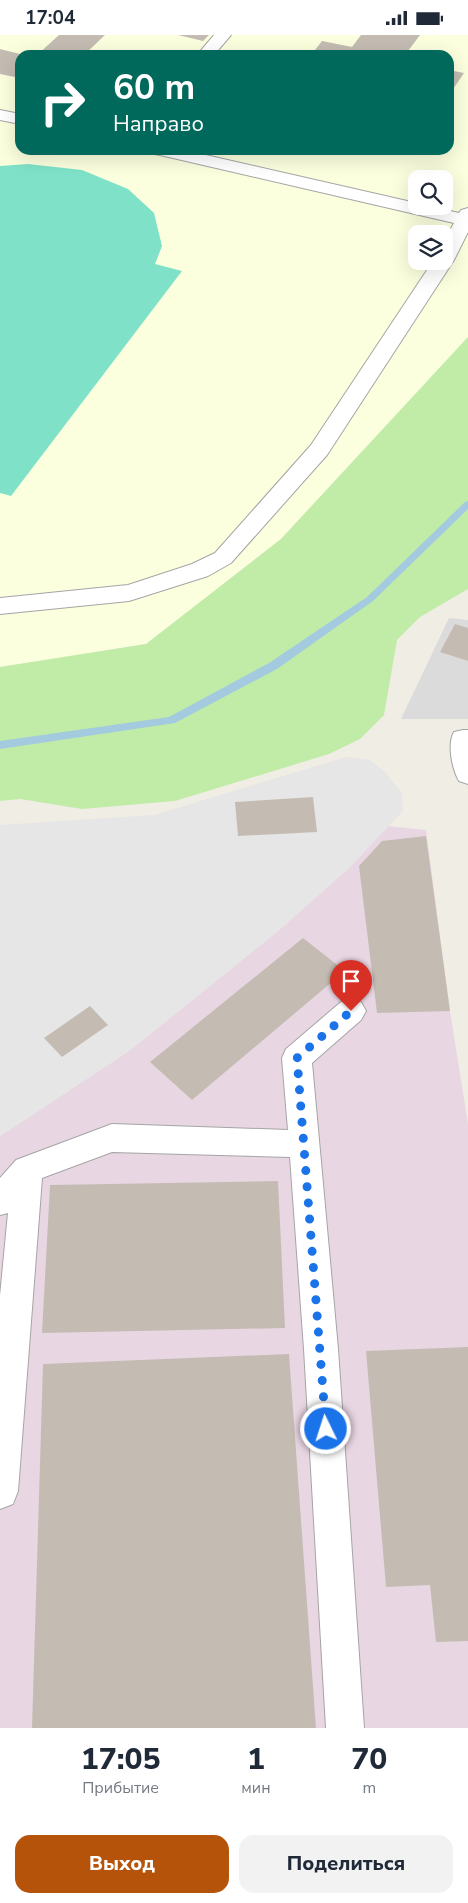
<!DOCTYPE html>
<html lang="ru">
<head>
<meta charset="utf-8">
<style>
	body { margin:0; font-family:"Nunito Sans",sans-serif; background:#f2f2f3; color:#1f2937; height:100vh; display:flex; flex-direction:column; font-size:19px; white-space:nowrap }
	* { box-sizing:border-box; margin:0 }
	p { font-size:16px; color:#747a83 }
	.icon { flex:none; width:28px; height:28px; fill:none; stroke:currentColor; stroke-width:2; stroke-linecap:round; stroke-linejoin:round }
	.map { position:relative; height:1693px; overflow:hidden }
	.side { display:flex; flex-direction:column; background:#fff; flex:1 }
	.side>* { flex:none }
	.guide { position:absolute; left:15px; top:15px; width:439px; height:105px; border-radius:15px; box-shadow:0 5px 20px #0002; background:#00695c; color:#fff; overflow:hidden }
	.controls { position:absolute; left:408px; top:135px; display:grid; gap:10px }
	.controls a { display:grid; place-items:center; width:45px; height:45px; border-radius:10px; background:#fff; box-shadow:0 5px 20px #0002; font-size:25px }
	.pin { position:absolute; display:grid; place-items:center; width:42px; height:42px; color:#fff; margin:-51px -21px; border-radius:50% 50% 50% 0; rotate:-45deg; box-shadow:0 0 5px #0007 }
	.pin .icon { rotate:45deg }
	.me { position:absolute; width:55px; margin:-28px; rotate:356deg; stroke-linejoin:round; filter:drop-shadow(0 0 4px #0008) }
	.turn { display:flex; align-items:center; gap:18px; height:105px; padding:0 15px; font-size:22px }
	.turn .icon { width:65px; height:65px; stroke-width:2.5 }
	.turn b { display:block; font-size:35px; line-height:42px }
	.eta { display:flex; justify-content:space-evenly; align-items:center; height:85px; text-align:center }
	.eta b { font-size:30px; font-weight:800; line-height:35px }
	.action { display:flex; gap:10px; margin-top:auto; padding:10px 15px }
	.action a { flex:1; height:58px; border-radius:15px; background:#b45309; color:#fff; font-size:20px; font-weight:800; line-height:58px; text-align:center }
	.action a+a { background:#f2f2f3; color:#1f2937 }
	.status { display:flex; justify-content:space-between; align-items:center; height:35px; padding:0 25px; background:#fff; direction:ltr }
	.status svg { height:14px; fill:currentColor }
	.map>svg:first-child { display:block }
	.residential { fill:#dcdbdb }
	.industrial { fill:#e9d6e3 }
	.education { fill:#fbffde; fill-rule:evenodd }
	.grass { fill:#c1eca8 }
	.pitch { fill:#7fe2c8 }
	.parking { fill:#e6e6e6 }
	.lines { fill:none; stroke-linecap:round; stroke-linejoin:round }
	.stream { fill:#a3cadf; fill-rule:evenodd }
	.building { fill:#c4bcb3 }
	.minor-casing { stroke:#a5a5a5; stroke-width:2 }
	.minor { fill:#fff; fill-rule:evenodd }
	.route { stroke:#1a73e8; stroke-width:9; stroke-dasharray:0 16.2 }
</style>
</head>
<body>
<div class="status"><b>17:04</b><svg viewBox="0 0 49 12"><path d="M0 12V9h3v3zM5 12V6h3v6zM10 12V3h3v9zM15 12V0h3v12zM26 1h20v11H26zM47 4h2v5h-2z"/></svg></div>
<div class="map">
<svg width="468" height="1693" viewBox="0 0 468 1693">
	<rect width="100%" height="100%" fill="#f0ede4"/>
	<!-- residential -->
	<path class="residential" d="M449 583 468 585V684H401Z"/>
	<!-- industrial -->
	<path class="industrial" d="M388 791 426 795 450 976 468 1089V1693H0V1101L129 1016 278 896 349 833Z"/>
	<!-- education -->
	<path class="education" d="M0 0H468V302L281 504 146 609 0 632ZM20 20H449V115H20ZM416 144H444V171H416ZM416 199H444V226H416Z"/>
	<!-- grass -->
	<path class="grass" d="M468 302V554L420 582 397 605 384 680 360 704 329 719 175 766 82 774 20 764 0 766V632L146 609 281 504Z"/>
	<!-- pitch -->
	<path class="pitch" d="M28 129 82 135 128 154 154 178 162 211 155 229 182 236 11 461 0 458V131Z"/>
	<!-- parking -->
	<path class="parking" d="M346 722 370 725 384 736 402 758 403 776 349 833 278 896 129 1016 0 1101V790L154 780Z"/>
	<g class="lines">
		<!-- stream -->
		<path class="stream" d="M468 466V474L373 566 277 634 175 688 0 714V706L169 682 269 628 367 562 465 467Z"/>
	</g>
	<!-- building -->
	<path class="building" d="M59 0H105L84 20H37Z
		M178 0H209L203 6Z
		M361 0H420L405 20H311L322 6 352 12Z
		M0 14 20 19V43L0 39Z
		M449 35 464 38 449 60Z
		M455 589 468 593V626L440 617Z
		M313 762 317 797 238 801 235 767Z
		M426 801 450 976 377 978 359 831 382 806Z
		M303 903 345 936 192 1065 150 1027Z
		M90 971 108 990 62 1022 44 1003Z
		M278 1146 285 1293 42 1298 50 1150Z
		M468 1312V1606L436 1607 430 1550 386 1552 366 1316Z
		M289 1319 316 1693H32L43 1329Z"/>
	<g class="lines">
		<!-- minor casing -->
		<g class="minor-casing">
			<path id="minor" d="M214 0H231L214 20H197Z
				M0 75 20 79V89L0 85Z
				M151 115H184L416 168V171H429L459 178 461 175 468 173V197L454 225 327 420 231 528 208 541 129 566 0 579V563L128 550 192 529 215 518 311 410 433 226H444V207L454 188 160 120 154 119Z
				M463 695H468V749L459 746C452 734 447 709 454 697Z
				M351 964 361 967 366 976 361 985 312 1028 338 1314 364 1693H326L304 1314 290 1122 112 1117 42 1143 18 1456 13 1469 0 1474V1261L8 1178 0 1180V1143L16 1125 112 1089 288 1095 282 1023 286 1014 341 967Z"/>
		</g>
		<!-- minor -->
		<use href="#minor" class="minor"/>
	</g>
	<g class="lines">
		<!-- route -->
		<path class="route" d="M326 1394 297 1023 351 976"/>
	</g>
</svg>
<div class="controls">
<a><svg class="icon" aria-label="search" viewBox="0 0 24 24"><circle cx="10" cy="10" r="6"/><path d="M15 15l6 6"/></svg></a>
<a><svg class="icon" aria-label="layers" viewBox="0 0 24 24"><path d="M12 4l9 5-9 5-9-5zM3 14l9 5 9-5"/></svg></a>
</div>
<div class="pin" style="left:351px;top:976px;background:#d93025"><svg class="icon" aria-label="arrive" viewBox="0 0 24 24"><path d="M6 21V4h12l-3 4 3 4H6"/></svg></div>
<svg class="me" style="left:326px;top:1394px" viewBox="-20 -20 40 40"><circle r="17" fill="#1a73e8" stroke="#fff" stroke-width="3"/><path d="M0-11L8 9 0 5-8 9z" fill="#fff"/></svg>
<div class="guide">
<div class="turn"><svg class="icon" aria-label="right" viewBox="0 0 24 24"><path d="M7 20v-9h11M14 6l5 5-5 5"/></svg><div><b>60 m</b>Направо</div></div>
</div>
</div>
<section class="side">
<div class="eta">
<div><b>17:05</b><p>Прибытие</p></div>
<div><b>1</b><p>мин</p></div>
<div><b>70</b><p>m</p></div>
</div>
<div class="action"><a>Выход</a><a>Поделиться</a></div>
</section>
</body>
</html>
